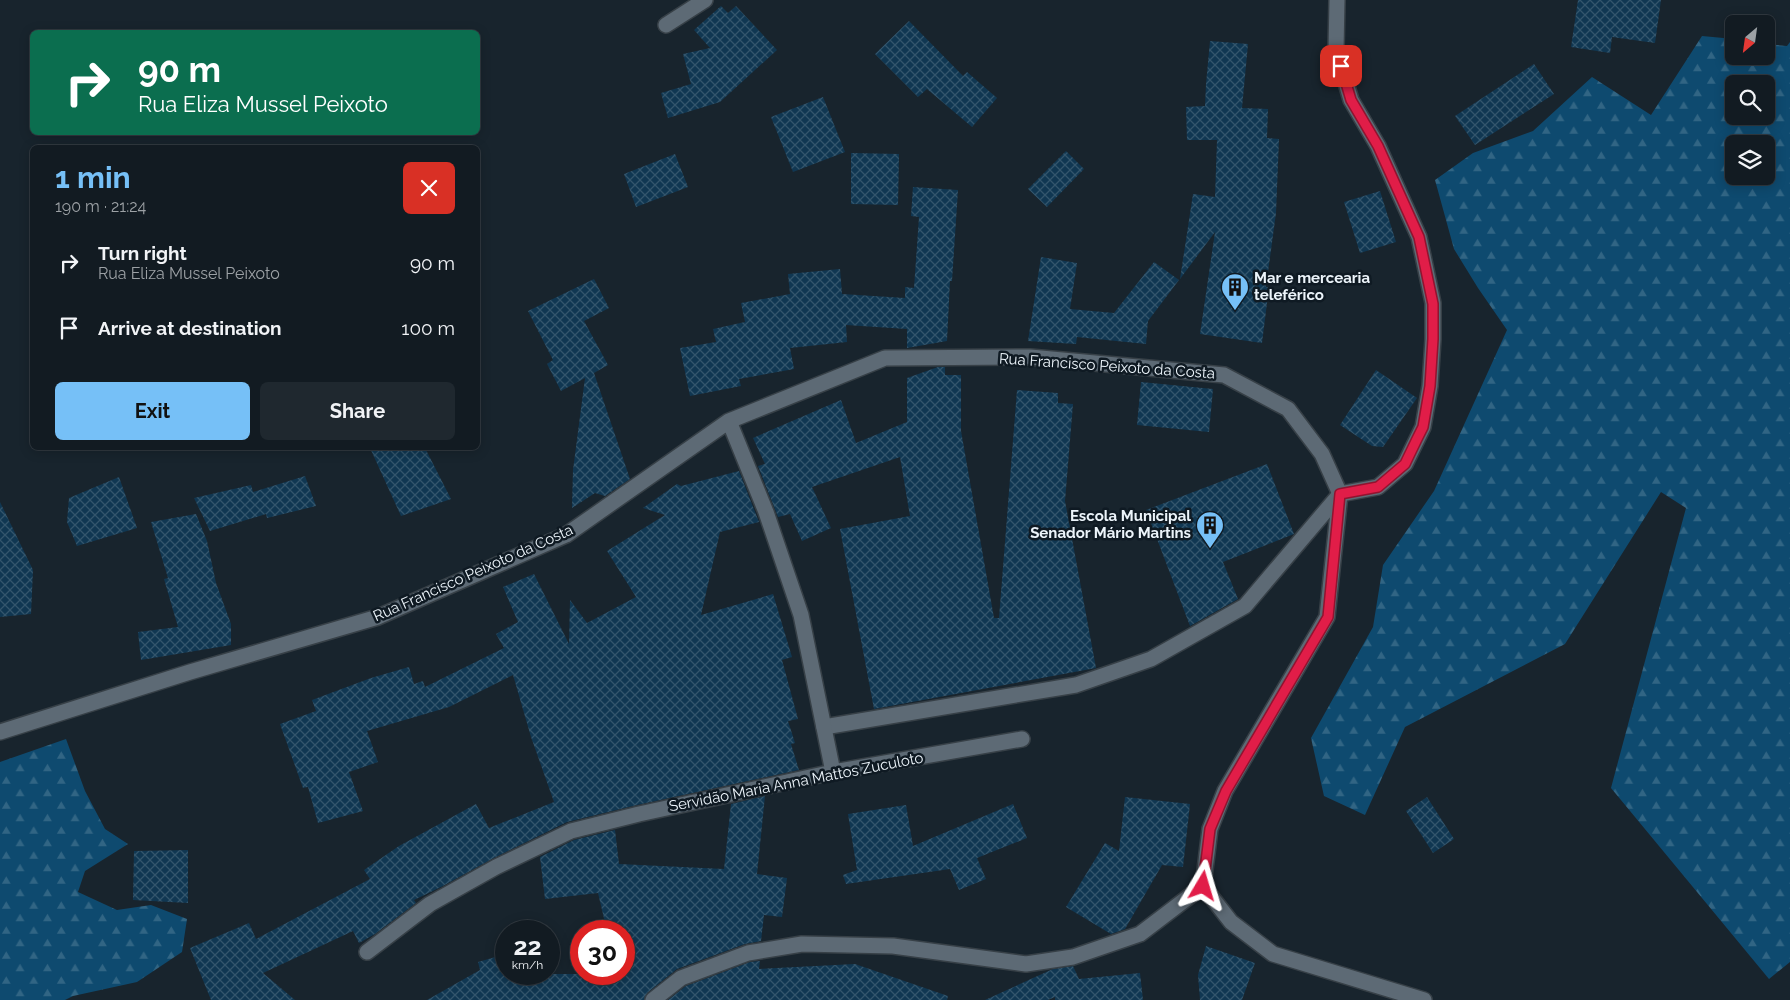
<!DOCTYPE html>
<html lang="en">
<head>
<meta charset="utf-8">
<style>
	body { margin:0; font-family:Raleway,sans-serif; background:#1f282f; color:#f1f3f6; height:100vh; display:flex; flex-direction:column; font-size:19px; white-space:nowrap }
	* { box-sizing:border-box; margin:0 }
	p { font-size:16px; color:#9ca1a5 }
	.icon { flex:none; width:28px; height:28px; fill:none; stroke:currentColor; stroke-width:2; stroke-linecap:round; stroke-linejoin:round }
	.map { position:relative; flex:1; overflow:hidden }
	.drawer { position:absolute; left:30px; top:145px; width:450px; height:305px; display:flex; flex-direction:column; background:#121b22; border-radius:8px; box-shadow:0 2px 12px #0003,0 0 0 1px #313940 }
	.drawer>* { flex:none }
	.hud { position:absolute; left:30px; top:30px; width:450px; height:105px; border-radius:8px; box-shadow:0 2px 12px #0003,0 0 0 1px #313940; background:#0b6e4f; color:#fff; overflow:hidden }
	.needle { width:32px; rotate:209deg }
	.buttons { position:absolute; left:1725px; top:15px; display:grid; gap:10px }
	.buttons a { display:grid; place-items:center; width:50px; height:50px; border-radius:8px; background:#121b22; box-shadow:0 2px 12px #0003,0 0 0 1px #313940; font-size:25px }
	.speed { position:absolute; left:495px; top:920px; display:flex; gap:10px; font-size:25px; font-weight:700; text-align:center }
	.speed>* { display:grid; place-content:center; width:65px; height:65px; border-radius:50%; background:#121b22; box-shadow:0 2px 12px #0003,0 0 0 1px #313940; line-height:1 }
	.speed small { font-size:12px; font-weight:400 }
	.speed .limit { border:8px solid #d22; background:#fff; color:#111 }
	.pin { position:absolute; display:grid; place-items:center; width:42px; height:42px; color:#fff; margin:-21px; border-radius:10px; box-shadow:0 2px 8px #0006 }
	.me { position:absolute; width:55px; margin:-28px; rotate:7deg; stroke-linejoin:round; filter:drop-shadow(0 0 4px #0008) }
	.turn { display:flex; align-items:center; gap:18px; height:105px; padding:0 25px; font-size:22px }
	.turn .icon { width:65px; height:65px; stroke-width:2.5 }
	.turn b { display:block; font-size:35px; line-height:42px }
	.round { display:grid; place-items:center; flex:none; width:52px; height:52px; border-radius:8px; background:#1f282f }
	.summary { display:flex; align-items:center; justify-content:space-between; height:85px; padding:0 25px }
	h1 { font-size:30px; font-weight:700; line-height:38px; color:#76c0f7 }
	.action { display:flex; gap:10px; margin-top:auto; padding:10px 25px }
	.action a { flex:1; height:58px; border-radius:8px; background:#76c0f7; color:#111; font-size:20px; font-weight:700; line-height:58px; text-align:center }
	.action a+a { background:#1f282f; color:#f1f3f6 }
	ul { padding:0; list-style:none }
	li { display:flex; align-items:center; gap:15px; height:65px; padding:0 25px }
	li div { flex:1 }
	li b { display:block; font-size:19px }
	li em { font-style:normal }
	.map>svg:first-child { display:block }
	.forest { fill:url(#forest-firs); fill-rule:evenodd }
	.building { fill:url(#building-cross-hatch) }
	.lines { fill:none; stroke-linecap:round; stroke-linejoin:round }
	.lane-casing { stroke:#374047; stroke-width:18 }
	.street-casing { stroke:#374047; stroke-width:18 }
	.lane { stroke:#5d6a75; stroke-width:15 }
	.street { stroke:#5d6a75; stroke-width:15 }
	.route-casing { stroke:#92132f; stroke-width:12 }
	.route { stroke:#e11d48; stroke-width:9 }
	.labels { text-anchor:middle; stroke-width:5; stroke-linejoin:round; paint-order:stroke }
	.poi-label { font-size:15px; font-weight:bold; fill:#ecf4fa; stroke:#0f1a23; text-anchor:start }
	.street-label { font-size:15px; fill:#ecf4fa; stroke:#0f1a23 }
</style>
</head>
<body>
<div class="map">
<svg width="1790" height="1000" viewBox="0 0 1790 1000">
	<defs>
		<pattern id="forest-firs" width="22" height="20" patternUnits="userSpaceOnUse" patternTransform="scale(1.25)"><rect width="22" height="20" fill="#0e4a6f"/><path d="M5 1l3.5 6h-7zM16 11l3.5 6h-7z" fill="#316584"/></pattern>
		<pattern id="building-cross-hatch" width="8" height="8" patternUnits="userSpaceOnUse" patternTransform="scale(1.25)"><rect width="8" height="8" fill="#103752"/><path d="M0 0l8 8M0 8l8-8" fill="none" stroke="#33556c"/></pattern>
	</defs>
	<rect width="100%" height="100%" fill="#18242d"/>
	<!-- forest -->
	<path class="forest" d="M1702 36 1734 39V56H1766V44L1787 46 1790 42V962L1769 979 1611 788 1686 508 1661 492 1565 644 1405 727 1365 815 1324 796 1311 738 1373 627 1383 565 1434 491 1507 330 1478 288 1454 249 1435 180 1473 153 1533 131 1592 77 1651 115ZM1734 84H1766V116H1734ZM1734 144H1766V176H1734Z
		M66 739 85 791 105 829 128 844 85 871 78 892 117 910 151 905 187 919 182 952 137 982 73 996 65 1000H0V762Z"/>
	<!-- building -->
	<path class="building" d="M1578 0H1661L1655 43 1612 37 1610 53 1571 47Z
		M721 6 728 13 736 6 777 50 720 102 668 118 661 93 691 84 683 54 710 48 694 30Z
		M909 21 963 76 967 72 997 98 972 127 927 89 918 97 875 54Z
		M1210 41 1248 44 1242 108 1268 109 1267 138 1279 139 1276 213 1266 287H1269L1262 343 1200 334 1215 232 1180 279 1193 194 1215 197 1217 140H1187L1186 107 1205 106 1206 84Z
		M1534 64 1554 94 1475 145 1455 116Z
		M823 97 845 152 793 172 771 117Z
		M1066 151 1084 169 1047 207 1028 189Z
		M851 153 899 154 898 205 851 204Z
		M675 154 688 187 636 207 624 174Z
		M913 187 958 190 952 281H950L947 341 907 348V329L846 325 847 342 790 348 794 369 739 379 741 386 690 396 680 348 716 342 713 329 745 322 741 303 790 294 788 274 840 269 842 294 905 298V287L914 288 919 217 911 216Z
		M1380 191 1396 242 1360 253 1344 202Z
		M1041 257 1077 263 1070 309 1114 313 1154 262 1179 280 1148 321 1146 344 1077 337 1076 344 1028 341Z
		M594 279 609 308 584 321 608 365 594 373 630 479 605 496 595 493 572 508 573 470 585 378 561 391 547 364 553 360 528 311Z
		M938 367H945V375H961V431L994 618H999L1017 390 1058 393V403L1073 404 1065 501 1096 668 874 709 840 529 910 516 900 457 812 487 831 528 802 541 790 514 778 517 758 466 765 464 753 438 841 400 856 443 907 422V378Z
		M1376 370 1417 398 1383 447 1372 446 1340 425Z
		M1141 382 1213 389 1209 432 1137 425Z
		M370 448H425L451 499 401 516Z
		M1267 464 1294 534 1223 562 1238 599 1190 626 1146 510Z
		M739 471 759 522 720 532 701 615 773 594 792 657 782 660 798 719 788 721 795 743 791 744 799 770 637 805 567 822 492 859 441 887 414 900 416 903 375 934 359 943 353 931 263 973 295 1000H211L190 948 249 923 256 939 370 879 364 870 399 846 476 804 489 828 554 802 531 737 513 675 449 707 367 731 378 762 349 772 363 811 318 823 308 787 303 788 280 724 316 711 312 700 371 678 409 667 414 684 423 681 425 687 504 648 496 634 518 622 503 587 534 574 569 644 570 600 587 623 636 597 607 551 665 515 643 508 677 484 681 486Z
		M305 476 316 506 267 518 266 514 210 531 194 498 251 485 253 492Z
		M119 477 137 528 77 546 67 522 69 498Z
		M0 502 33 570 31 614 0 617Z
		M196 514 207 541 216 583 231 624V645L141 660 138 632 178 627 164 579 168 578 151 522Z
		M765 796 757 874 787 878 782 917 764 915 761 941 745 944 677 969 647 993 644 1000H427L480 970 478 962 506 954V974H624V931H607L598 893 545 899 540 857 574 840 615 830 619 864 724 869 731 804Z
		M1125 797 1190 804 1183 867 1162 865 1125 929 1111 934 1066 907 1105 843 1119 851Z
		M1427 797 1454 839 1433 853 1406 811Z
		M1013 804 1027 838 977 858 986 879 959 890 950 869 846 884 843 875 857 870 848 814 906 805 913 846Z
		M188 850V903L133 900 134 851Z
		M1206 946 1255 963 1242 1000H1200L1198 975Z
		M760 961 759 969 855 964 948 996 947 1000H668L686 986 750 962Z
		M1073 966 1079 979 1140 973 1143 1000H1055V997L1048 1000H985L1053 969Z"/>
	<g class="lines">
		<!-- lane casing -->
		<g class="lane-casing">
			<path id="lane" d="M824 727 1076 685 1151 659 1245 606 1340 494"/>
		</g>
		<!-- street casing -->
		<g class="street-casing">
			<path id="street" d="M1337 0 1336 49 1351 100 1378 146 1419 237 1433 303V339L1430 386 1423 427 1405 464 1378 487 1340 494
				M666 25 705 0
				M729 421 766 512 801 615 833 772
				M0 732 190 672 378 617 566 535 729 421 885 358 1030 357 1224 375 1288 409 1322 454 1340 494 1327 617 1225 791 1210 829 1203 886 1231 922 1273 954 1424 1000
				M367 952 430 904 496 867 571 831 639 814 833 772 1022 739
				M653 1000 681 978 748 953 802 944 893 946 1026 964 1073 957 1140 934 1203 886"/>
		</g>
		<!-- lane -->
		<use href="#lane" class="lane"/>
		<!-- street -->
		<use href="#street" class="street"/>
	</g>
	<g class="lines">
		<!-- route casing -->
		<g class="route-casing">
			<path id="route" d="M1203 886 1210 829 1226 791 1328 617 1340 494 1378 487 1405 464 1417 439 1423 427 1430 386 1433 339V304L1419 237 1378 146 1351 100 1341 66"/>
		</g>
		<!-- route -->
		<use href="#route" class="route"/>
	</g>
	<!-- icons -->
	<defs>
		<g id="building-pin" transform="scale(1.4375)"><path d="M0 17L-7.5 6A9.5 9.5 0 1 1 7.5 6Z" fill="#76c0f7" stroke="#0f1a23"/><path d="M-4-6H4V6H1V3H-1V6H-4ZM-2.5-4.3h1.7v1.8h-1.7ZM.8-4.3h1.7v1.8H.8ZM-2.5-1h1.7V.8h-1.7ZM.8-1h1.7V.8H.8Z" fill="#111"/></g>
	</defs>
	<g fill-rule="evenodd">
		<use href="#building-pin" x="1235" y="287"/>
		<use href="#building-pin" x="1210" y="525"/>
	</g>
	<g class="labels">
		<!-- poi labels -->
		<g class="poi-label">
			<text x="1254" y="283">Mar e mercearia<tspan x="1254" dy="17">teleférico</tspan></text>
			<text x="1191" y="521" text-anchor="end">Escola Municipal<tspan x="1191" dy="17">Senador Mário Martins</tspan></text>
		</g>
		<!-- street labels -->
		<g class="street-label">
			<text transform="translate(1107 366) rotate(4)" y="5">Rua Francisco Peixoto da Costa</text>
			<text transform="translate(473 573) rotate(-24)" y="5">Rua Francisco Peixoto da Costa</text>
			<text transform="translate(796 782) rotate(-11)" y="5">Servidão Maria Anna Mattos Zuculoto</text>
		</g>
	</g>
</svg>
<div class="buttons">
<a><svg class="needle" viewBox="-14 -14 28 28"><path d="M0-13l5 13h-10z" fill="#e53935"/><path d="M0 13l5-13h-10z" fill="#9ca1a5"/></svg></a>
<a><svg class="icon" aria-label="search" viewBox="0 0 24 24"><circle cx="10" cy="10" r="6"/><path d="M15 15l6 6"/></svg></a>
<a><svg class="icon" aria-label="layers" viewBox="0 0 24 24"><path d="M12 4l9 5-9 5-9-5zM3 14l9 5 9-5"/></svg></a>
</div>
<div class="speed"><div>22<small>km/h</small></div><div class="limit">30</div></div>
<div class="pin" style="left:1341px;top:66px;background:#d93025"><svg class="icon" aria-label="arrive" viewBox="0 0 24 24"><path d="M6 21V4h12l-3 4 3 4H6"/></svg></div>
<svg class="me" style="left:1203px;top:886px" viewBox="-20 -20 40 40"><path d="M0-17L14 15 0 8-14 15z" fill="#e11d48" stroke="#fff" stroke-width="4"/></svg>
<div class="hud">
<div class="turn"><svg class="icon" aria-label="right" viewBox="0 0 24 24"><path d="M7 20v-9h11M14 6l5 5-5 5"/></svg><div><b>90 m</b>Rua Eliza Mussel Peixoto</div></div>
</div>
<section class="drawer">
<div class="summary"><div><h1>1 min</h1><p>190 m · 21:24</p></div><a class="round" style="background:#d93025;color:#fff"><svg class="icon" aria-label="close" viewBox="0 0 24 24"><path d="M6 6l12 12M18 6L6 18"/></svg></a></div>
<ul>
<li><svg class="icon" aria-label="right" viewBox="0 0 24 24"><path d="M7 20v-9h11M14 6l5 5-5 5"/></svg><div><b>Turn right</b><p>Rua Eliza Mussel Peixoto</p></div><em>90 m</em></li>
<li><svg class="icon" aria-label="arrive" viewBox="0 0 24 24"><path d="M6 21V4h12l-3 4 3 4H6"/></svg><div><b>Arrive at destination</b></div><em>100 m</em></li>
</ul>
<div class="action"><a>Exit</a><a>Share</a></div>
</section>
</div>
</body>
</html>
